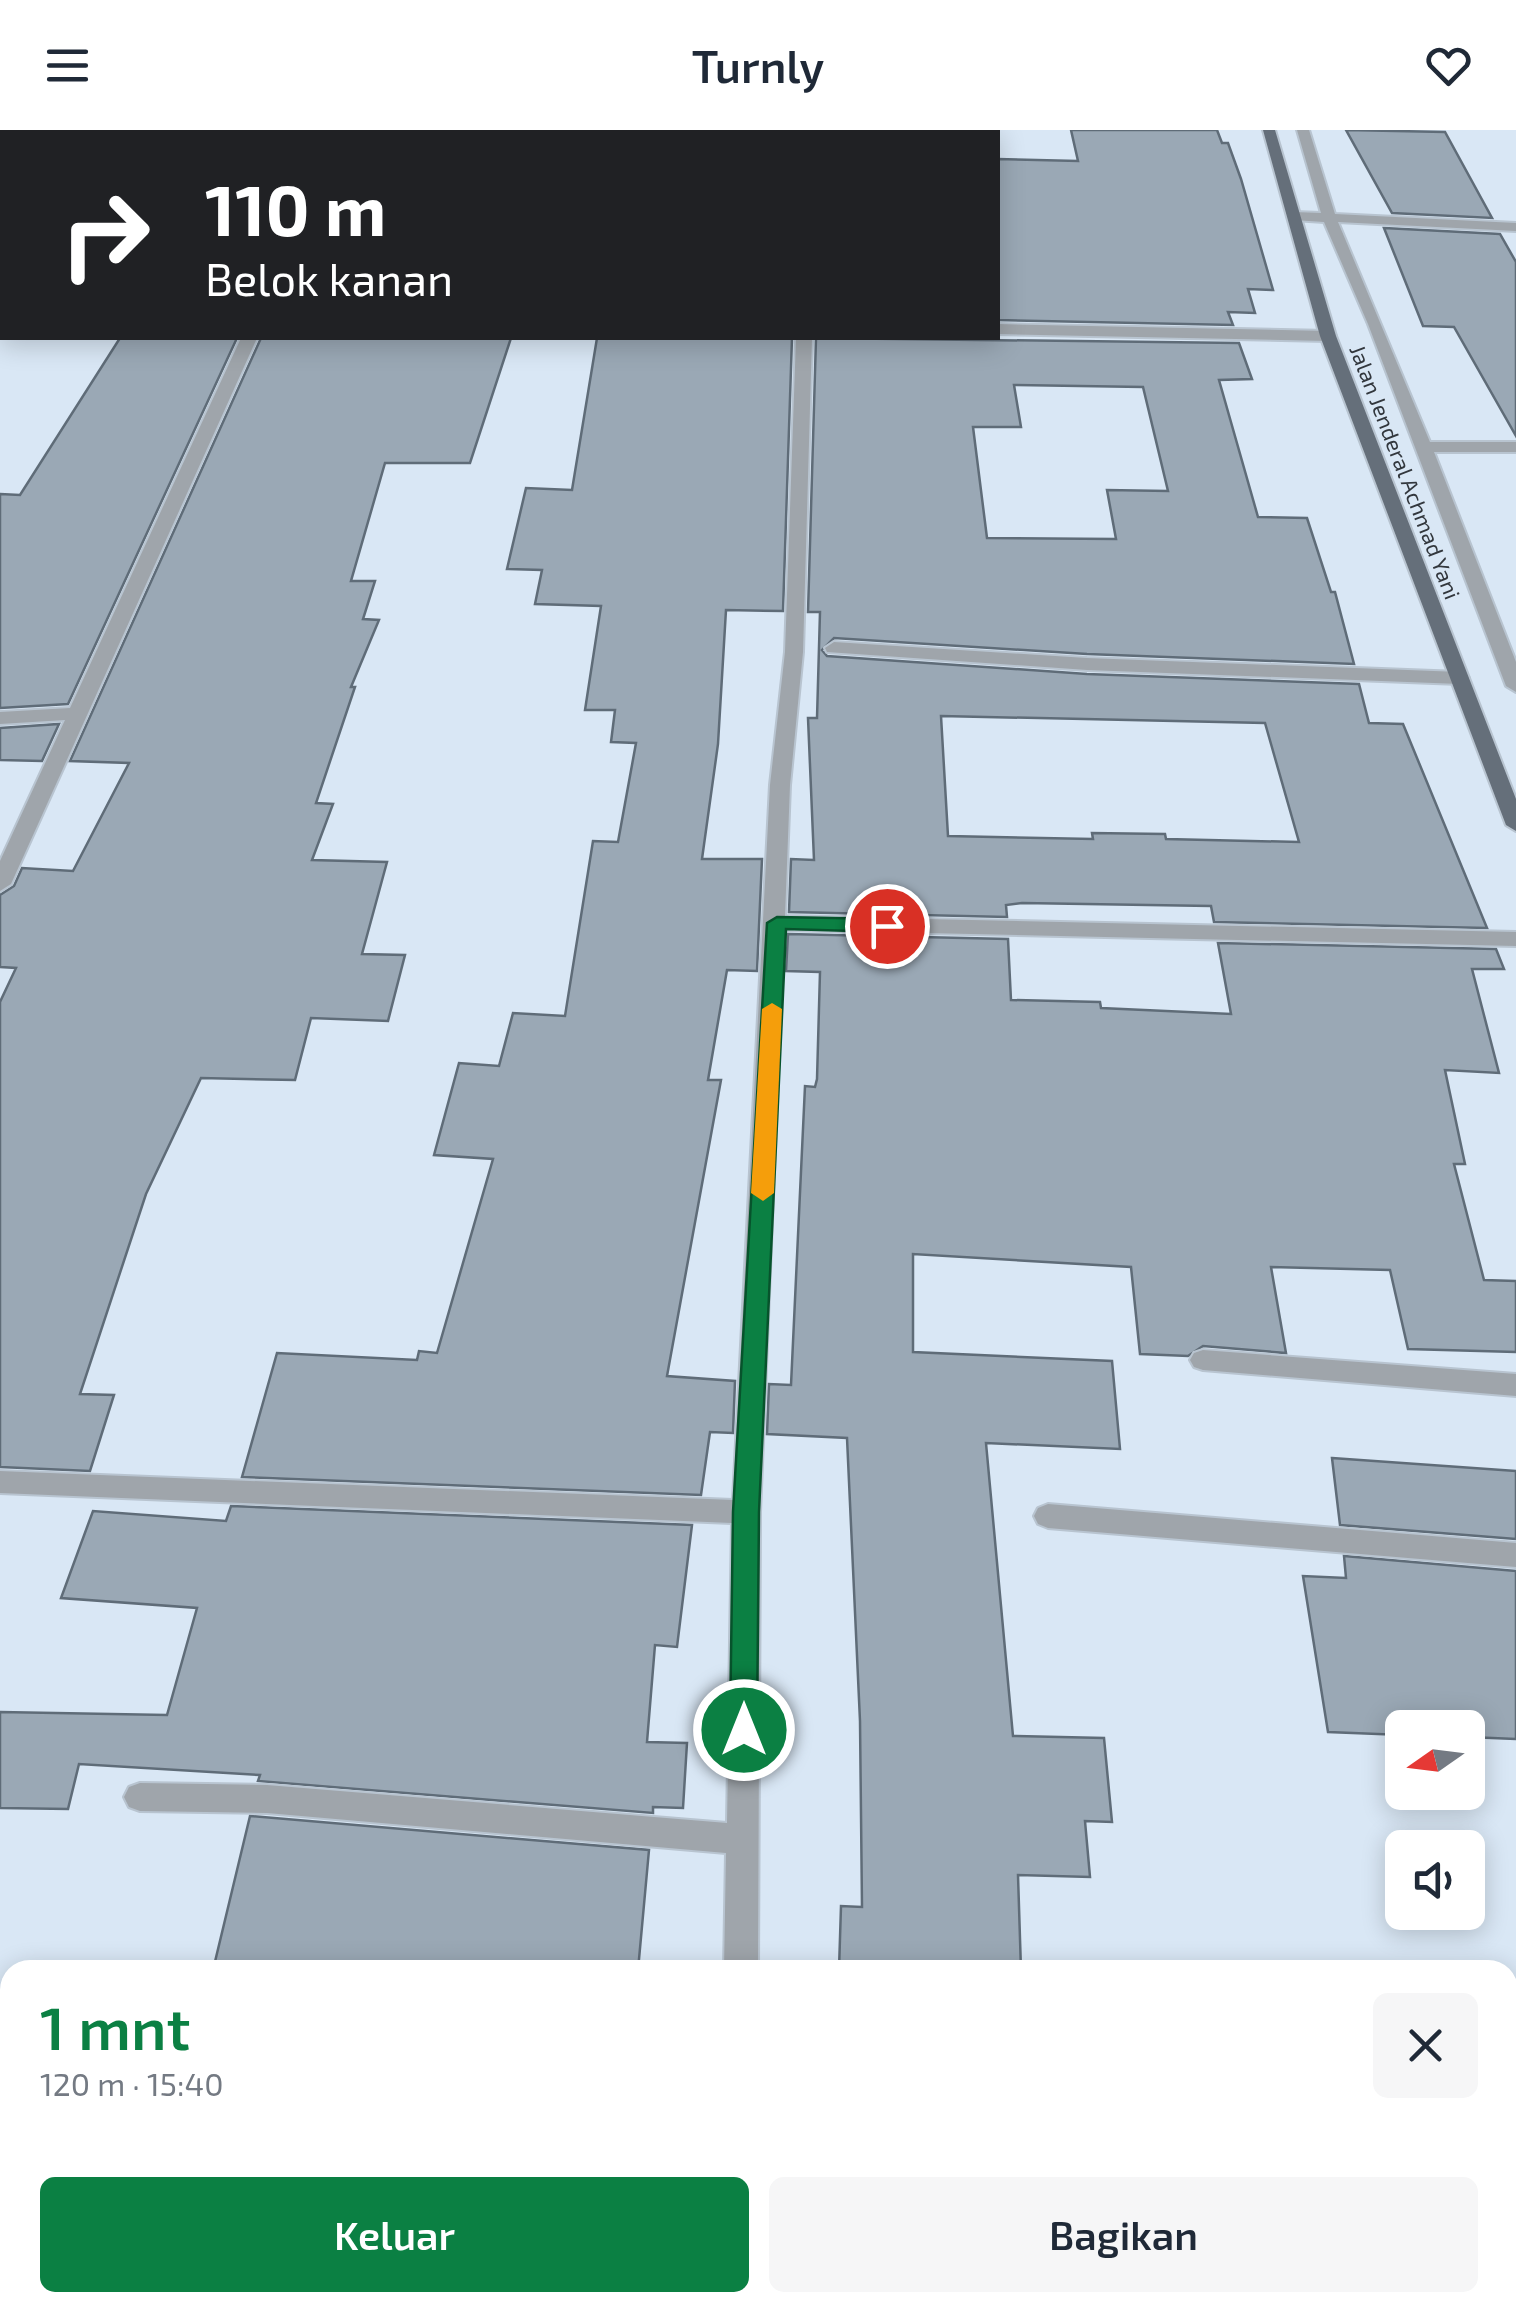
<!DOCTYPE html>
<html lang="id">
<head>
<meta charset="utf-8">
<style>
	body { margin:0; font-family:"Exo 2",sans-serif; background:#f6f6f7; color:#1f2937; height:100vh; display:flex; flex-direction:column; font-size:38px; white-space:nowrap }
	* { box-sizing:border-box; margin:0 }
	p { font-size:32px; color:#747a83 }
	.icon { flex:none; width:55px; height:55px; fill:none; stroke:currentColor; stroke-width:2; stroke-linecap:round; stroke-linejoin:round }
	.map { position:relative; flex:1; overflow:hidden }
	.side { position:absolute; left:0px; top:1830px; width:1518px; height:352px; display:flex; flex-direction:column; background:#fff; border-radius:30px 30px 0 0; box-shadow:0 5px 25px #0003 }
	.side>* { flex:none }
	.top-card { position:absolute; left:0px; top:0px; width:1000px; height:210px; box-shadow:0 5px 25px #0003; background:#202124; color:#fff; overflow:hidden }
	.needle { width:65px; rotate:256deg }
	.controls { position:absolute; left:1385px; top:1580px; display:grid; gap:20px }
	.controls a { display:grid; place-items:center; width:100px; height:100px; border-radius:15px; background:#fff; box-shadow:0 5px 25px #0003; font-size:50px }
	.pin { position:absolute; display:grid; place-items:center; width:85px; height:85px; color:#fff; margin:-42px; border:5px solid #fff; border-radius:50%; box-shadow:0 2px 10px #0007 }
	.me { position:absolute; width:110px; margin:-55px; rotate:0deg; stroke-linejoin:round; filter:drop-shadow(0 0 8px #0008) }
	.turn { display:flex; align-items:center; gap:35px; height:210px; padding:0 40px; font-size:45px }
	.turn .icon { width:130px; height:130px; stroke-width:2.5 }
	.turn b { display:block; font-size:70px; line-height:85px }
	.round { display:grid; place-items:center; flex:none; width:105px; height:105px; border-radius:15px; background:#f6f6f7 }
	.overview { display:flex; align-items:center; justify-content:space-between; height:170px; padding:0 40px }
	h1 { font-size:60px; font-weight:600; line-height:75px; color:#0b8043 }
	.cta { display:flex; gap:20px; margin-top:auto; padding:20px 40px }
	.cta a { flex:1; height:115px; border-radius:15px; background:#0b8043; color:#fff; font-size:40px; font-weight:600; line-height:115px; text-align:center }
	.cta a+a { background:#f6f6f7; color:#1f2937 }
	header { display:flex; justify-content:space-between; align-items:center; height:130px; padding:0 40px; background:#fff; font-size:45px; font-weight:600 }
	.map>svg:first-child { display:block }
	.building { fill:#9aa8b5; stroke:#5f6c78; stroke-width:2.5; fill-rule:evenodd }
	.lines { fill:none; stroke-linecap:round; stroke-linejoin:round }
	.lane-casing { stroke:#b8c4d0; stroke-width:4 }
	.street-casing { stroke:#b8c4d0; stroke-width:4 }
	.primary-casing { stroke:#b8c4d0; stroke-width:4 }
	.lane { fill:#9fa5ab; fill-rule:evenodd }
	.street { fill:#9fa5ab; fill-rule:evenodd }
	.primary { fill:#656f7a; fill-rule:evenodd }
	.route { fill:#0b8043; stroke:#07532c; stroke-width:2.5 }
	.slow { fill:#f59e0b }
	.labels { text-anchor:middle; stroke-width:9; stroke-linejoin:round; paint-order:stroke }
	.far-street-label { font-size:22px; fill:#32373d; stroke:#d9e7f5 }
</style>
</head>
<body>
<header><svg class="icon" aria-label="menu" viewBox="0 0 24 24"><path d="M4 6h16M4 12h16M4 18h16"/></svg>Turnly<svg class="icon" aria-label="heart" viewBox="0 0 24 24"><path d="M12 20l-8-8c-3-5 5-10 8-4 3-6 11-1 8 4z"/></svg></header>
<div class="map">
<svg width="1516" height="2182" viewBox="0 0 1516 2182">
	<rect width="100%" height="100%" fill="#d9e7f5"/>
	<!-- building -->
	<path class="building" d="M1071 0H1217L1222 13H1228L1241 49 1273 160 1248 159 1255 183 1228 182 1233 195 998 190V29L1078 31Z
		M1346 0 1445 2 1492 88 1392 83Z
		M1384 98 1500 104 1516 132V306L1454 197 1423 196Z
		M120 208H237L68 574 0 578V364L20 365Z
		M261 208H511L470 333H385L351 451H375L363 489 379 490 351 557H355L316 673 333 674 312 730 387 732 362 824 405 825 388 891 311 888 295 950 201 948 146 1064 80 1264 114 1265 90 1341 0 1337V872L16 838 0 837V765L14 756 22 738 73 741 129 633 70 631Z
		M597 208H792L783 481 726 480 718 614 702 729H762L757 841 727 840 708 950H721L667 1246 735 1251 733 1303 710 1302 701 1365 242 1347 277 1223 417 1230 419 1221 437 1223 493 1029 434 1025 459 933 499 936 513 883 565 886 593 711 618 712 636 613 611 612 615 580H585L601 476 535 474 542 440 507 439 526 358 572 360Z
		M816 208 1239 213 1252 249 1219 250 1258 387 1307 388 1331 462H1335L1354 534 1087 524 834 508 822 520 827 526 1087 544 1359 554 1369 593 1403 594 1487 798 1214 792 1211 776 1022 773 1006 775 1007 787 789 782 791 729 814 730 808 588H817L820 482H808ZM1014 255 1143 257 1168 361 1107 360 1116 409 987 408 973 297H1021ZM941 586 1265 593 1299 712 1166 709 1165 704 1092 703 1093 709 948 706Z
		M59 594 42 631 0 630V598Z
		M788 804 1008 809 1011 870 1100 872 1101 878 1231 884 1218 813 1496 819 1504 839H1472L1499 943 1445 940 1465 1034H1454L1484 1150 1516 1151V1222L1408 1219 1390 1140 1271 1137 1286 1223 1203 1216 1188 1226 1140 1224 1131 1137 913 1124V1222L1112 1231 1120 1319 986 1313 1013 1606 1104 1608 1112 1692 1085 1691 1090 1747 1018 1745 1021 1840H839L841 1776 862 1777 860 1591 847 1308 767 1304 769 1254 791 1255 805 956 815 957 817 949 820 842 786 841Z
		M1332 1328 1516 1341V1409L1340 1395Z
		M231 1376 692 1395 677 1517 655 1515 647 1612 687 1613 683 1678 653 1677V1683L258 1651 260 1645 79 1634 68 1679 0 1678V1582L167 1585 197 1478 61 1468 93 1381 226 1391Z
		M1344 1426 1516 1441V1609L1468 1607V1598H1402V1605L1328 1602 1303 1446 1346 1448Z
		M250 1686 649 1720 638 1840H213Z"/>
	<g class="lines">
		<!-- lane casing -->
		<g class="lane-casing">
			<path id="lane" d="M1203 1220 1516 1244V1266L1203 1240 1194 1237 1190 1230 1194 1223Z
				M1048 1374 1516 1413V1437L1048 1398 1038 1394 1034 1386 1038 1378Z"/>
		</g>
		<!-- street casing -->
		<g class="street-casing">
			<path id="street" d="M821 0H833V2H821Z
				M1297 0H1309L1335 84 1516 93V101L1338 92 1430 312H1516V322H1434L1516 532V562L1506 556 1368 194 1324 92 1294 90 1287 86 1294 82 1321 83Z
				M0 172H2V180H0Z
				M998 194 1328 201 1336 206 1328 211 998 204Z
				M241 208H257L11 754 0 761V731L65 590 0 594V582L70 578Z
				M796 208H812L803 522 790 655 785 786 1516 802V816L784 800 760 1382 758 1840H724L726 1723 267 1683 140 1681 129 1677 124 1667 129 1657 140 1653 267 1655 727 1693 732 1393 0 1363V1341L733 1370 770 655 785 522Z
				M834 512 1087 528 1460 542 1469 548 1460 554 1087 540 827 522 825 518Z
				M720 2172H758V2182H720Z"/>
		</g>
		<!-- primary casing -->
		<g class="primary-casing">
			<path id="primary" d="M1263 0H1275L1336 206 1516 669V701L1506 695 1320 206Z"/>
		</g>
		<!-- lane -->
		<use href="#lane" class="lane"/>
		<!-- street -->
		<use href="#street" class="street"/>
		<!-- primary -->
		<use href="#primary" class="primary"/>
	</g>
	<!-- route -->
	<path class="route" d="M777 787 887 789 897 796 887 802 786 799 759 1382 757 1600 753 1609 744 1613 734 1609 730 1600 733 1382 767 793Z"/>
	<!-- slow -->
	<path class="slow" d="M772 873 782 879 774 1063 763 1071 751 1063 762 879Z"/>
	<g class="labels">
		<!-- far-street labels -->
		<g class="far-street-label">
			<text transform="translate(1405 342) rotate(69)" y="8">Jalan Jenderal Achmad Yani</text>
		</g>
	</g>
</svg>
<div class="controls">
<a><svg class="needle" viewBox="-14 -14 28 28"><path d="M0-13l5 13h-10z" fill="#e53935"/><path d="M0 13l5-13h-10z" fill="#747a83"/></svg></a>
<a><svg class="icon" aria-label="sound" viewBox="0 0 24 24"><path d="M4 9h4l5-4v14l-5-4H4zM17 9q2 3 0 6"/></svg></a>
</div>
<div class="pin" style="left:887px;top:796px;background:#d93025"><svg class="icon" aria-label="arrive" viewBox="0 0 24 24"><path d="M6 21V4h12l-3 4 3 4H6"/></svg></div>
<svg class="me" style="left:744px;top:1600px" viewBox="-20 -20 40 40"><circle r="17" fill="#0b8043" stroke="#fff" stroke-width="3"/><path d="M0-11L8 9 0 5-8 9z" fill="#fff"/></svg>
<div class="top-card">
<div class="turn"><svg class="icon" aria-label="right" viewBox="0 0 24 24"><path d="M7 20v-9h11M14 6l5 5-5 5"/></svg><div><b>110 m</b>Belok kanan</div></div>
</div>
<section class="side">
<div class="overview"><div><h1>1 mnt</h1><p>120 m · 15:40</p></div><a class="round"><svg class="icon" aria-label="close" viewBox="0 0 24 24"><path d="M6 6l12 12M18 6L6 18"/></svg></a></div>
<div class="cta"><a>Keluar</a><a>Bagikan</a></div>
</section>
</div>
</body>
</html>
